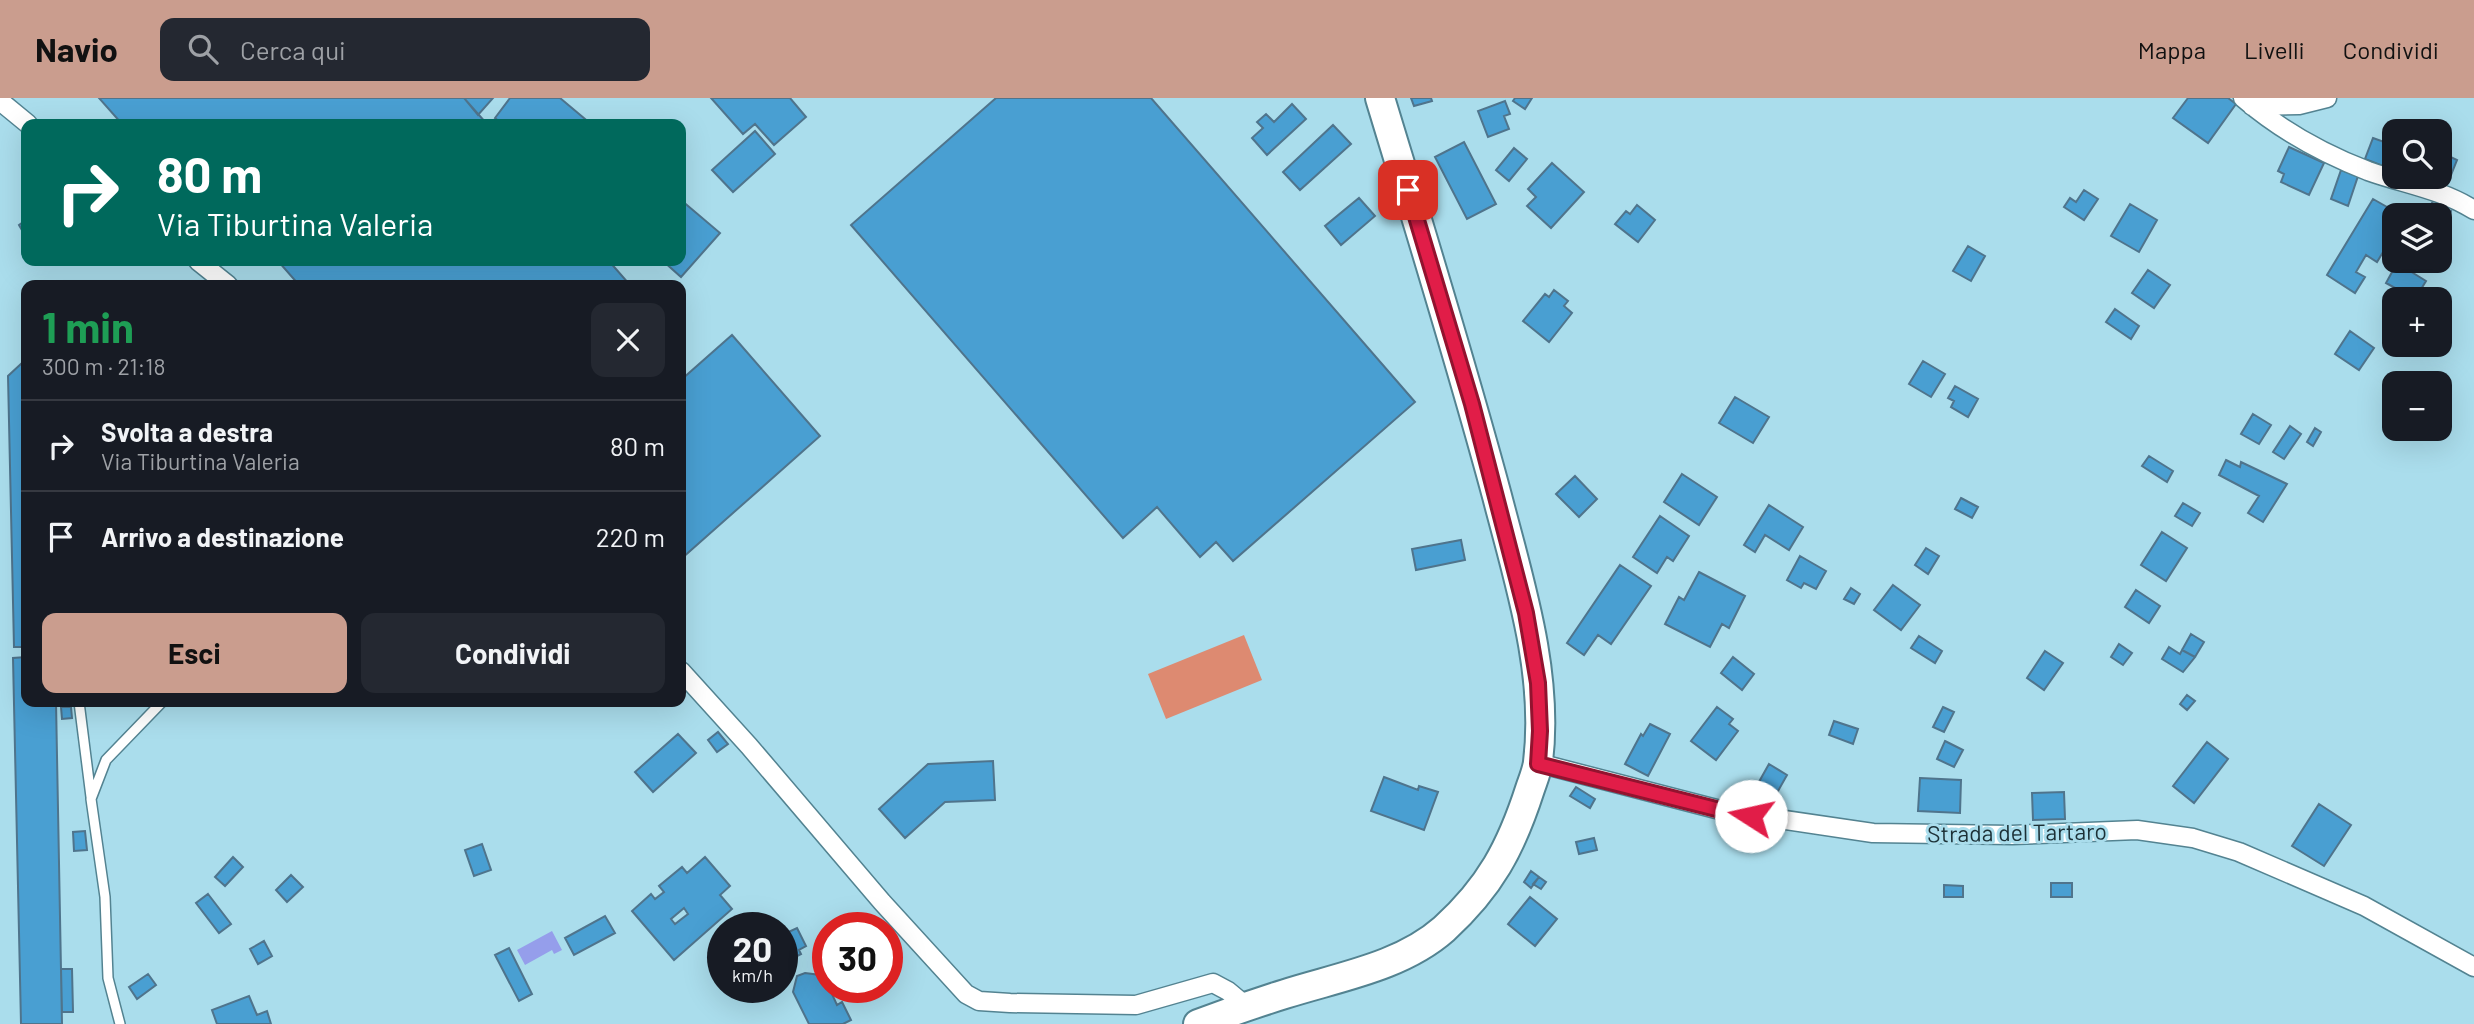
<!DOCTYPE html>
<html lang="it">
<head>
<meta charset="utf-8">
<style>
	body { margin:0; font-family:Barlow,sans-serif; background:#242831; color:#f1f3f6; height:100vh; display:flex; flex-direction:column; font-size:26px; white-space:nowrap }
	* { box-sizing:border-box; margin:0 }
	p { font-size:23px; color:#9ea1a6 }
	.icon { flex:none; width:38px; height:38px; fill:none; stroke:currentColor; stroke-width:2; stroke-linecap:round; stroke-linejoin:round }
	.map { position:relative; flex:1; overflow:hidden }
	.details { position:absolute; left:21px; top:182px; width:665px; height:427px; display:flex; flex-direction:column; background:#171b24; border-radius:14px; box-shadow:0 7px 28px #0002 }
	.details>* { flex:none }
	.banner { position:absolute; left:21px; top:21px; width:665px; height:147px; border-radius:14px; box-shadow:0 7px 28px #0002; background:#00695c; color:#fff; overflow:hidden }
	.fabs { position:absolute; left:2382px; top:21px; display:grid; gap:14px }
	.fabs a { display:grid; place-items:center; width:70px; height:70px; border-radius:14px; background:#171b24; box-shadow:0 7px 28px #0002; font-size:35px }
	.speed { position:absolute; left:707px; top:814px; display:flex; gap:14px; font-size:35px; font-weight:700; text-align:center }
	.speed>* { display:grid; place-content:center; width:91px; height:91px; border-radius:50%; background:#171b24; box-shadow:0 7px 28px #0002; line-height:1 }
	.speed small { font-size:18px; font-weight:400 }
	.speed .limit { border:10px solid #d22; background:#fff; color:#111 }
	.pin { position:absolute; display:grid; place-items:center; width:60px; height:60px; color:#fff; margin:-30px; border-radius:14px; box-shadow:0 4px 10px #0006 }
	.me { position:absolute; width:77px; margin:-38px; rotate:280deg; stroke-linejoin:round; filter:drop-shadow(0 0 5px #0008) }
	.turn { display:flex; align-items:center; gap:24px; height:147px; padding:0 21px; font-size:32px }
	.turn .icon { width:91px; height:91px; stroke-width:2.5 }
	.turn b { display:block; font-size:49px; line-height:60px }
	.round { display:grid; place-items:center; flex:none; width:74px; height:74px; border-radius:14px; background:#242831 }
	.headline { display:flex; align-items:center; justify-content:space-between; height:119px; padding:0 21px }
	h1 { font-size:42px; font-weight:700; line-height:52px; color:#1e9e55 }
	.cta { display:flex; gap:14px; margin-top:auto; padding:14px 21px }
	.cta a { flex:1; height:80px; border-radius:14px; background:#ca9d8e; color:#111; font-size:28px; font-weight:700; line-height:80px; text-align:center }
	.cta a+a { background:#242831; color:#f1f3f6 }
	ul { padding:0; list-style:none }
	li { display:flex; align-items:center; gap:21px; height:91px; padding:0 21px; border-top:2px solid #363941 }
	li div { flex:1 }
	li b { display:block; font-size:26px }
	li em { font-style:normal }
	header { display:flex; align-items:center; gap:42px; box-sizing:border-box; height:98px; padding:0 35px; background:#ca9d8e; color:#111 }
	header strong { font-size:33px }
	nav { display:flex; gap:38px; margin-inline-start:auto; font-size:24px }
	.search { width:490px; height:63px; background:#242831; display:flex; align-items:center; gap:18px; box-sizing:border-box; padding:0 24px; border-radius:14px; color:#9ea1a6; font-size:26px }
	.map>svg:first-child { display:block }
	.green { fill:#dd8a71 }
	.water { fill:#959eeb }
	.building { fill:#499fd2; stroke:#4f748c; stroke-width:2; fill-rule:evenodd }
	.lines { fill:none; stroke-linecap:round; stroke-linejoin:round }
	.lane-casing { stroke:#538391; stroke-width:12 }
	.street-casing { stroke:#538391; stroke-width:21 }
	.primary-casing { stroke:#538391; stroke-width:32 }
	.lane { stroke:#fff; stroke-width:9 }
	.street { stroke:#fff; stroke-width:18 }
	.primary { stroke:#fff; stroke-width:28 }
	.route-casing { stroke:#92132f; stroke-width:18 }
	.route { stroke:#e11d48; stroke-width:12 }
	.labels { text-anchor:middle; stroke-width:6; stroke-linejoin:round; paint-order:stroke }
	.street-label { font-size:23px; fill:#1c3036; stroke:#aaddec }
</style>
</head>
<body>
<header>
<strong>Navio</strong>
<div class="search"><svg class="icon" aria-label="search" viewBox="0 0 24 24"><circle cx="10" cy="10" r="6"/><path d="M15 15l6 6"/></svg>Cerca qui</div>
<nav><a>Mappa</a><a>Livelli</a><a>Condividi</a></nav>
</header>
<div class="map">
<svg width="2474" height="926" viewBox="0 0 2474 926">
	<rect width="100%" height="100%" fill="#aaddec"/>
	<!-- green -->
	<path class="green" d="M1244 537 1262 582 1166 621 1148 576Z"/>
	<!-- water -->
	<path class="water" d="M552 833 562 852 554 856 552 852 525 867 517 852Z"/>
	<!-- building -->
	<path class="building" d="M99 0H464L487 26H122Z
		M464 0H493L478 17Z
		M510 0H560L591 26H502L495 20Z
		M711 0H790L806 19 774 47 755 26 743 36Z
		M996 0H1151L1415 304 1233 463 1216 444 1200 459 1157 409 1123 440 851 127Z
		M1411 0H1431L1432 3 1414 8Z
		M1515 0H1532L1525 11 1513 3Z
		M2188 0H2228L2236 6 2208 45 2173 20Z
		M1505 3 1510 16 1504 18 1509 31 1488 39 1478 13Z
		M1292 6 1306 21 1267 57 1252 40 1263 30 1257 24 1266 16 1274 24Z
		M1333 27 1351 46 1300 92 1283 74Z
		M755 33 775 56 733 94 712 72Z
		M2373 40 2390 46 2387 54 2393 57 2388 70 2365 61Z
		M1464 44 1496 106 1467 121 1435 59Z
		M2289 49 2324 65 2309 97 2281 84 2284 76 2278 73Z
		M1514 50 1527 61 1509 83 1496 72Z
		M2440 54 2457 62 2451 77 2440 82 2432 79H2440Z
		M1552 65 1584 94 1551 130 1527 108 1536 99 1528 91Z
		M2341 72 2358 78 2348 108 2331 101Z
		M2084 92 2098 101 2084 122 2064 109 2070 100 2076 104Z
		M1359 100 1375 118 1341 147 1325 128Z
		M2373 101 2401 117H2394V136L2377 164 2366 157 2356 174 2365 179 2355 195 2327 177Z
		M681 102 720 135 681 179 663 163H681Z
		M2432 105 2451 113 2441 136 2440 117H2426Z
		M2130 106 2157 122 2139 154 2111 138Z
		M1637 107 1655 122 1638 144 1615 126 1626 113 1630 116Z
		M26 122V139L19 127Z
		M1968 148 1985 158 1971 183 1953 173Z
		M278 163H609L630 187H299Z
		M2397 165 2426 183 2415 201 2386 185Z
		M2148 172 2170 187 2154 210 2132 195Z
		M1554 192 1568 203 1564 208 1572 215 1549 244 1523 223 1545 196 1549 199Z
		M2115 211 2139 228 2131 241 2106 224Z
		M2350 233 2374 250 2359 272 2335 256Z
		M732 237 820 338 681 461V282Z
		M1923 263 1945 276 1931 299 1909 286Z
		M23 264 24 270H26V549H14L8 278Z
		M1955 288 1978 301 1968 319 1951 309 1954 303 1948 300Z
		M1735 299 1769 319 1753 345 1719 325Z
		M2253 316 2271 327 2259 346 2241 336Z
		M2290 328 2301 336 2284 361 2273 354Z
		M2315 330 2321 334 2313 348 2307 344Z
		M2149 358 2173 373 2167 384 2142 368Z
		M2226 362 2240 369 2241 364 2287 386 2263 424 2248 415 2259 398 2219 377Z
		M1682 376 1717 399 1699 427 1664 404Z
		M1575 378 1597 401 1579 419 1556 396Z
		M1961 400 1978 409 1972 420 1955 411Z
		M2183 405 2200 415 2192 428 2175 418Z
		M1769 407 1803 429 1789 452 1765 437 1755 454 1744 447Z
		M1660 418 1689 438 1673 463 1667 459 1657 475 1633 459Z
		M2162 434 2187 450 2166 483 2141 467Z
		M1461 442 1465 462 1416 472 1412 451Z
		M1926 450 1939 458 1928 476 1915 467Z
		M1800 458 1826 473 1816 491 1804 485 1801 490 1787 482Z
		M1620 467 1651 488 1611 546 1598 537 1584 557 1567 545Z
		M1699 474 1745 498 1729 530 1722 526 1710 549 1665 526 1679 499 1684 502Z
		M1893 487 1920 507 1901 532 1874 512Z
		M1851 490 1860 496 1854 506 1844 501Z
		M2136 492 2160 508 2149 525 2125 509Z
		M2191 536 2204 544 2195 559 2182 552Z
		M1919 538 1942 553 1935 565 1911 550Z
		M2119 546 2132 555 2123 567 2111 559Z
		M2169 549 2180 556 2182 552 2195 559 2183 574 2162 561Z
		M2045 553 2063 565 2044 592 2027 580Z
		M26 559V604H56L62 926H21L13 560Z
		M1733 559 1754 576 1742 592 1721 575Z
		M2187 597 2195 603 2187 612 2180 606Z
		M61 609H71L72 620 62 621Z
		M1717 609 1733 621 1729 626 1738 633 1716 662 1691 643Z
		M1943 609 1954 614 1944 634 1933 629Z
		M1834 623 1858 631 1853 646 1829 637Z
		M1650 626 1670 636 1648 678 1625 666 1641 636 1643 638Z
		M718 634 728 646 717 654 708 642Z
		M678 636 696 655 653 694 635 674Z
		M1945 643 1963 652 1954 669 1937 661Z
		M2207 644 2228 661 2194 705 2173 688Z
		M993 663 995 702 945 704 905 740 879 711 928 666Z
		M1769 666 1787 677 1773 702 1755 691Z
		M1384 679 1418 692 1419 688 1438 694 1424 732 1371 713Z
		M1920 680 1961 682 1960 715 1918 713Z
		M1576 689 1595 701 1590 710 1570 698Z
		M2064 694 2065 721 2033 722 2032 695Z
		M2319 706 2351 727 2324 768 2292 748Z
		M85 733 87 752 74 753 73 734Z
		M1594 740 1597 752 1579 756 1576 744Z
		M482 746 491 772 474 778 465 752Z
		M233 759 243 769 225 788 215 779Z
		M705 759 730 788 720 797 732 811 674 862 632 813 651 796 655 801 664 794 659 788 682 769 687 775ZM684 810 688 816 675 826 671 821Z
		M1531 773 1539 779 1531 790 1524 784Z
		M291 777 303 789 287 804 276 792Z
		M1539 779 1546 784 1541 791 1533 786Z
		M2051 785H2072V799H2051Z
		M1944 787 1963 788V799H1944Z
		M208 796 231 826 219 835 196 805Z
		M1530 799 1557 821 1535 848 1508 826Z
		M605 818 615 835 574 857 565 840Z
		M797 830 806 848 799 852 801 856 782 866V837Z
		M264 843 272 858 258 866 250 851Z
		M509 850 532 896 519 903 495 857Z
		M61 871H72L73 914H62Z
		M805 875 828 878V889H832L831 894 837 907 842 904 851 922 843 926H809L793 894 797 878Z
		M148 876 156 887 137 901 129 889Z
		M249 898 257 917 267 913 271 926H217L212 912Z"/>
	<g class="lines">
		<!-- lane casing -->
		<g class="lane-casing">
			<path id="lane" d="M79 604 91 699
				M120 926 108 880 105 799 91 701 106 662 162 604"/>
		</g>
		<!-- street casing -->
		<g class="street-casing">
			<path id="street" d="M2243 0C2279 31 2324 56 2368 73 2404 86 2441 91 2474 112
				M0 3 28 26
				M2252 8 2299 7 2327 0
				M198 163 228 187
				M681 573 749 648 882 804 966 896 979 903 1010 905 1136 907 1213 885 1228 893 1246 908
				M1538 665 1724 713 1873 735 2012 737 2137 732 2193 740 2239 754 2364 808 2474 869"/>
		</g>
		<!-- primary casing -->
		<g class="primary-casing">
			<path id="primary" d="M1198 926C1227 915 1256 905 1285 896 1338 879 1401 869 1444 831 1490 789 1511 750 1530 691 1533 682 1537 673 1538 664 1549 575 1519 483 1497 398 1461 264 1420 132 1380 0"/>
		</g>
		<!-- lane -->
		<use href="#lane" class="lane"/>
		<!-- street -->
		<use href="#street" class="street"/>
		<!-- primary -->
		<use href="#primary" class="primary"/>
	</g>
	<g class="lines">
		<!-- route casing -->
		<g class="route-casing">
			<path id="route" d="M1408 92 1472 306 1526 515 1538 585 1540 633 1538 666 1724 713 1751 718"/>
		</g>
		<!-- route -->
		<use href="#route" class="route"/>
	</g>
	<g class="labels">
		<!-- street labels -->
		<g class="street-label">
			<text transform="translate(2017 735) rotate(-1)" y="8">Strada del Tartaro</text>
		</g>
	</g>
</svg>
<div class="fabs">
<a><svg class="icon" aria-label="search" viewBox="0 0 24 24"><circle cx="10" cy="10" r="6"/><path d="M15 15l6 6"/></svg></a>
<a><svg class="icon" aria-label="layers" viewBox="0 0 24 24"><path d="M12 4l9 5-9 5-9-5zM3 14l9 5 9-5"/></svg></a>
<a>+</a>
<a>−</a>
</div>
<div class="speed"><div>20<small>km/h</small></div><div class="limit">30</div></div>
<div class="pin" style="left:1408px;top:92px;background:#d93025"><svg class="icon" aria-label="arrive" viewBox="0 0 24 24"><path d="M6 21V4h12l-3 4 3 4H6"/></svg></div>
<svg class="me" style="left:1751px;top:718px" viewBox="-20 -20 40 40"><circle r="19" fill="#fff"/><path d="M0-13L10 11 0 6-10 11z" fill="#e11d48"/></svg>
<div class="banner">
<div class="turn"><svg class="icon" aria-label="right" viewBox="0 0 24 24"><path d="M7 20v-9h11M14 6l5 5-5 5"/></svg><div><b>80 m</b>Via Tiburtina Valeria</div></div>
</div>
<section class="details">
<div class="headline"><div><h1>1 min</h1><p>300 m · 21:18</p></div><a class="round"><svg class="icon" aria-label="close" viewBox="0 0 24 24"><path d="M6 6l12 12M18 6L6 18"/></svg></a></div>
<ul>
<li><svg class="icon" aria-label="right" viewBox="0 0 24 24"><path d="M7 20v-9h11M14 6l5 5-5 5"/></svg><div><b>Svolta a destra</b><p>Via Tiburtina Valeria</p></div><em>80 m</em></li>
<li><svg class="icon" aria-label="arrive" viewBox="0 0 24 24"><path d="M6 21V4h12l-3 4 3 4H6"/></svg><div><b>Arrivo a destinazione</b></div><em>220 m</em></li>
</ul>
<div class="cta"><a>Esci</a><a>Condividi</a></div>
</section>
</div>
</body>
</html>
